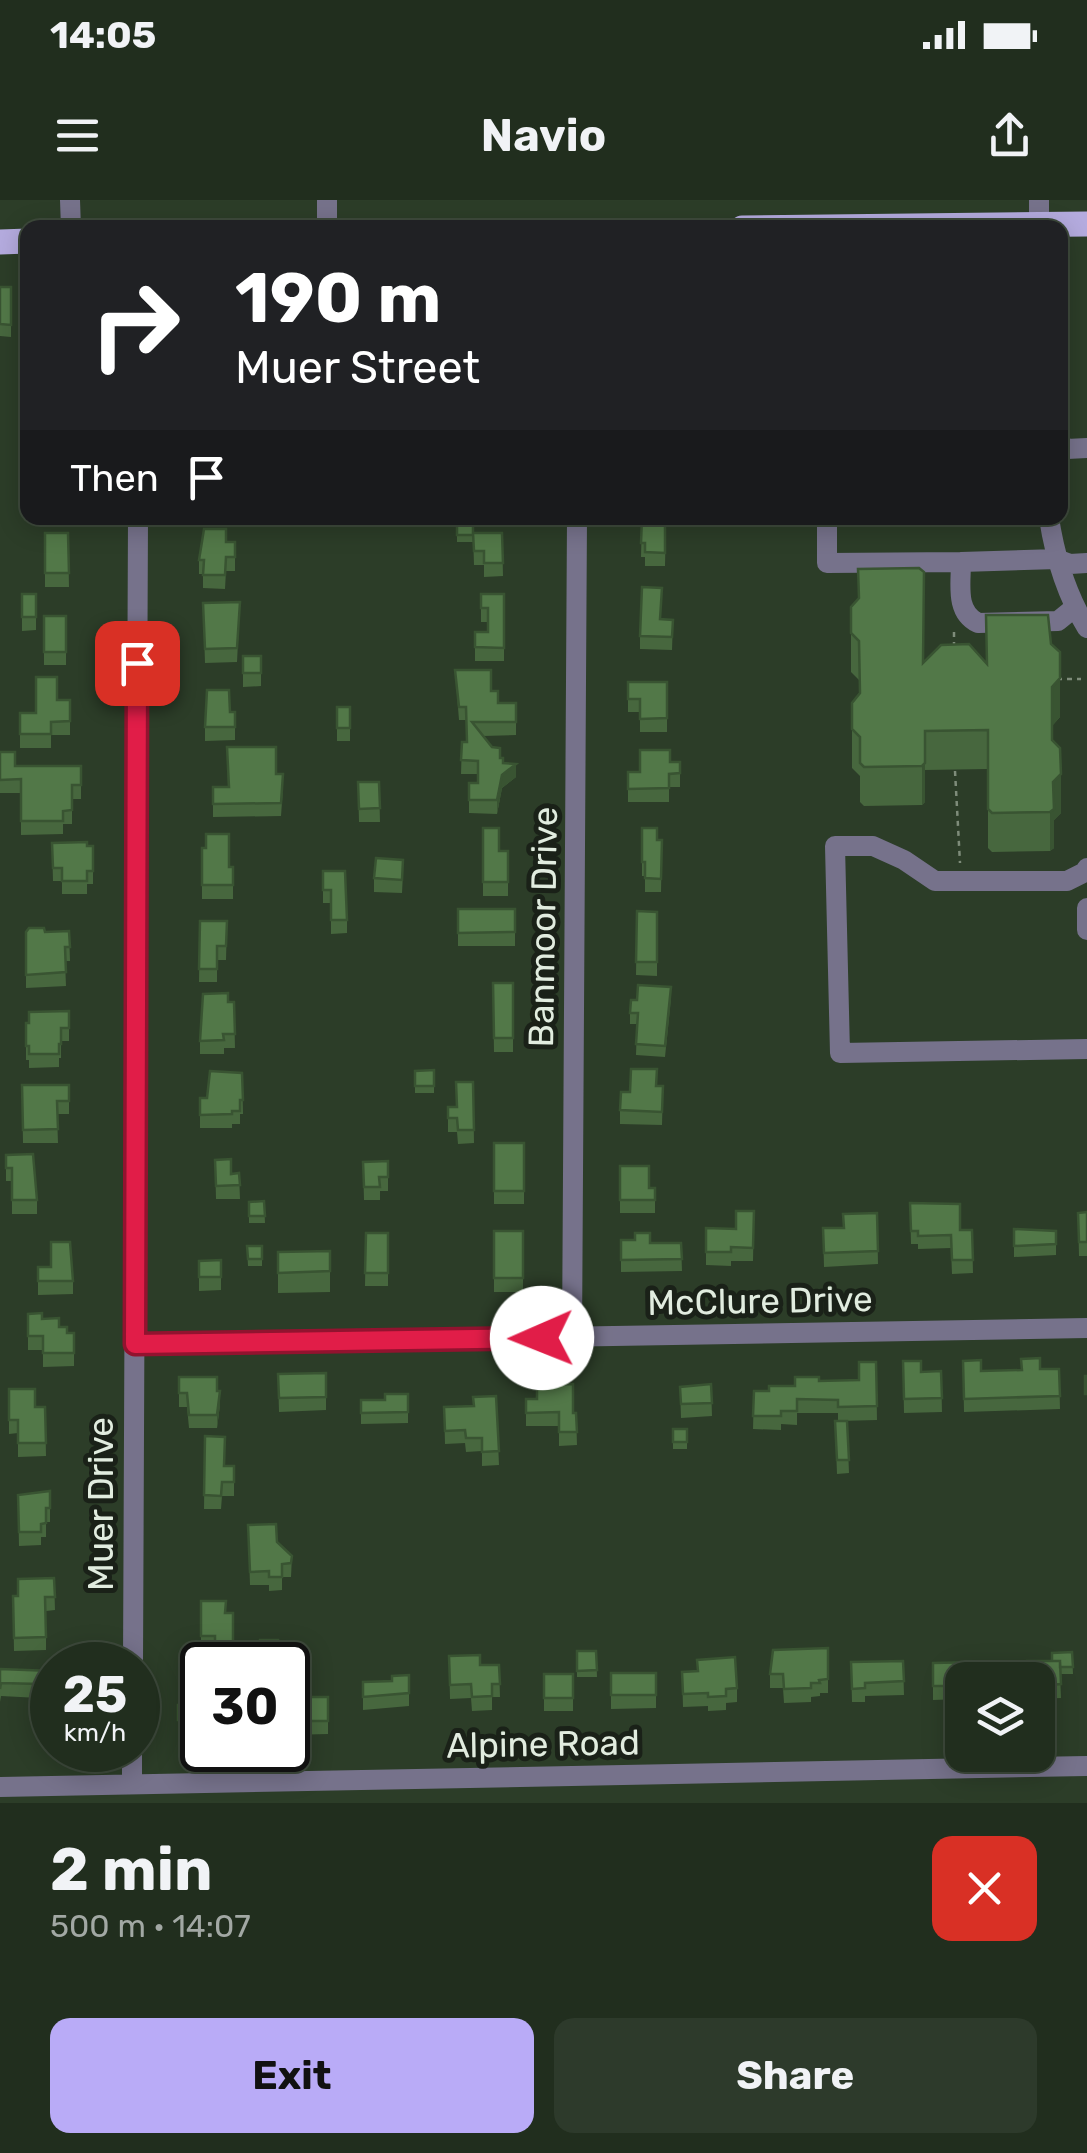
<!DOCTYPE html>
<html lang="en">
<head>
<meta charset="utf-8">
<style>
	body { margin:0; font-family:Rubik,sans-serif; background:#2d3a2b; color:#f1f3f6; height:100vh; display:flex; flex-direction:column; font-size:38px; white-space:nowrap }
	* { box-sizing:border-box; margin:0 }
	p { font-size:32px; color:#a2a8a4 }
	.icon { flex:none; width:55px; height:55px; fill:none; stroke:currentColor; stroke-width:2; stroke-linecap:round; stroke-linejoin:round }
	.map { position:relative; height:1603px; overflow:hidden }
	.details { display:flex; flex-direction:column; background:#212e1e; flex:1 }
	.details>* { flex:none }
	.banner { position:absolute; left:20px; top:20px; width:1048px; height:305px; border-radius:20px; box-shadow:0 5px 25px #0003,0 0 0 2px #3e4a3c; background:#202124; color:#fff; overflow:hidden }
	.fabs { position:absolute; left:945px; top:1462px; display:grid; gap:20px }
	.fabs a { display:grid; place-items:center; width:110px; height:110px; border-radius:20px; background:#212e1e; box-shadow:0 5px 25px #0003,0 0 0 2px #3e4a3c; font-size:50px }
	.speed { position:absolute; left:30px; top:1442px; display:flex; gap:20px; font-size:50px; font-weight:700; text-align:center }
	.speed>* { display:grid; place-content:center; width:130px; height:130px; border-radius:50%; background:#212e1e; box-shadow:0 5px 25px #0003,0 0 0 2px #3e4a3c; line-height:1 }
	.speed small { font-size:25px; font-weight:400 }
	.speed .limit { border:5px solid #111; border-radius:15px; background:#fff; color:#111 }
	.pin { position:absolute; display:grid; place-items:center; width:85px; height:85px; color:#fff; margin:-42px; border-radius:20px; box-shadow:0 5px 15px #0006 }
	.me { position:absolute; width:110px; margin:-55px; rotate:269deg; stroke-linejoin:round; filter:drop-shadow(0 0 8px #0008) }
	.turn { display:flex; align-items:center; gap:35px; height:210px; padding:0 50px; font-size:45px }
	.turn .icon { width:130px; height:130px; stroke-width:2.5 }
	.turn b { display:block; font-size:70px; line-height:85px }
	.then { display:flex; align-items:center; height:95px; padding:0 50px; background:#0003; gap:20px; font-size:38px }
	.round { display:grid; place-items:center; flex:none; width:105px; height:105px; border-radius:20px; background:#2d3a2b }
	.overview { display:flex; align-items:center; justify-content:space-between; height:170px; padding:0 50px }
	h1 { font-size:60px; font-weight:700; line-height:75px }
	.action { display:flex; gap:20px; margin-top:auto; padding:20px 50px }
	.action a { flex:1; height:115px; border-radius:20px; background:#b9abf7; color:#111; font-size:40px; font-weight:700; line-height:115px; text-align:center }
	.action a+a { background:#2d3a2b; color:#f1f3f6 }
	.status { display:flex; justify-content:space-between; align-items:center; height:70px; padding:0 50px; background:#212e1e; direction:ltr }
	.status svg { height:28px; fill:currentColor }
	header { display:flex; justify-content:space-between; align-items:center; height:130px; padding:0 50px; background:#212e1e; font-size:45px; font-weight:700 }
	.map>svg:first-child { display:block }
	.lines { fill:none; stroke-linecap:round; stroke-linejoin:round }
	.path { stroke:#7e8c7a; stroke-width:2.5; stroke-dasharray:5 5; stroke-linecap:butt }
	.minor { stroke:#76728b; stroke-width:20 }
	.major { stroke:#b4abde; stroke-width:25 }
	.wall { fill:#47673e }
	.shaded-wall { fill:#395432 }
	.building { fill:#527848; stroke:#395432; stroke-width:2.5 }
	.route-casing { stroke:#92132f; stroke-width:25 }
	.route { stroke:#e11d48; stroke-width:18 }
	.labels { text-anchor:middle; stroke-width:10; stroke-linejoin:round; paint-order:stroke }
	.street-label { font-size:35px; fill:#e1ecdf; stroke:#1a2118 }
</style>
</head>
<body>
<div class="status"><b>14:05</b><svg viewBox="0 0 49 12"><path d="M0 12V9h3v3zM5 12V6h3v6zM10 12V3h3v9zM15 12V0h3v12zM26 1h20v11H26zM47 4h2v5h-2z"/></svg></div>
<header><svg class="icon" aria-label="menu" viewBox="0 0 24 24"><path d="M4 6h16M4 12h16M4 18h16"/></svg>Navio<svg class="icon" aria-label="share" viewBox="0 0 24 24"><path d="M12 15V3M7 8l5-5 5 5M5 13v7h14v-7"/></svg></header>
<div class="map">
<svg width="1087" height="1603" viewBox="0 0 1087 1603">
	<rect width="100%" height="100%" fill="#2c3d28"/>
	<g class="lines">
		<!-- path -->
		<path class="path" d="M954 447V432
			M1057 479H1081
			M955 571 960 663"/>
		<!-- minor -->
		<path class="minor" d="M70 0 71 28
			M327 0V28
			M1039 0V28
			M1060 243 1067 249 1087 248
			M827 318V363L961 362
			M1049 318C1055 357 1066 394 1087 428
			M1074 408 1058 421 978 423C955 412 961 384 961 362L1057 359 1070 364 1087 363
			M1087 668 1085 672 1067 681H935L904 660 873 646H835L840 853 1087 849
			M1087 708V730
			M572 1138 577 318
			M135 1144 1087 1128
			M133 1465 138 318
			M132 1585V1550
			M0 1587 1087 1566"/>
		<!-- major -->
		<path class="major" d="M742 28 1087 24
			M0 42 28 41"/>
	</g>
	<!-- wall -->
	<path class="wall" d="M0 87H11V137L0 136Z
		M457 318H473V342H457Z
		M642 318H666L665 366H645V357H641Z
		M45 333H68L69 387H45Z
		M473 333H502L503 376 484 377V365H474Z
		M226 342H235V371H226L225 389 203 388V374H199V360Z
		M22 394H36V430L22 431Z
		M481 394H504V461H475V432H488V422H481Z
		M240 402 237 462 205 463 203 403Z
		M851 407 923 463H986L1060 517 1052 526V540L1061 613 1054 620V648L1050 651 992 652 988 648V569L925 570V602L922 605 864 606 860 602V576L852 568V503L859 493V480L851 472Z
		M44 416H66V465H44Z
		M661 419 673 420 672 450 640 449V436Z
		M243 456H261V486L243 487Z
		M455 470 491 491 498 503H516V535L483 536 516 577 502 588 497 614 469 613V583H478V574H461L462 542H467L466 520H459Z
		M628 482H667V532H640V512H628Z
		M70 500V535H51V548H20V513H36Z
		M337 507H350V541H337Z
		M230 512H235V540L205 541V527Z
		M227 547 276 574 283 588 281 616 213 617V587H228Z
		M0 552 15 566H81V599H72V624H63V634L21 635V593H0Z
		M670 562H680V587H669V602H628V572H640Z
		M358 582H379L380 622H359Z
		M483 628 499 651H508V696H483Z
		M642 628 657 640H662L661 692H645V676H642Z
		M52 643 93 646V684H87V694H62V681H53Z
		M202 648 229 667H233V699H202Z
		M323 671 347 720V733L331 734V703H323Z
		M403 673 402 693 374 692V678Z
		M458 709H515V746H458Z
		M637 711 657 712V776L636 775Z
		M200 721H227L226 760H217V782H199Z
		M69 731 70 761H65L66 786 26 788V732Z
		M493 783H513V852H494Z
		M671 798 665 857 636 855 637 824H630V813L637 800Z
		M228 802H234L235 848H224V854H200V841Z
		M69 811V841H61V858H59V867L29 868V860H26V836Z
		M434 870V893H415V871Z
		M242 873 243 914H240V924H232V928H200V898H207Z
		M473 882 474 943 458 944 457 932H448V907H457Z
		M22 885H69V914H57L58 943H23Z
		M657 886H663L662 925 620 924V910L630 892Z
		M494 943H524V1004H494Z
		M6 955 37 1000V1014H12V981H6Z
		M215 960 231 974 239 973 240 999H216Z
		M388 961V991H380V1000H364L363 962Z
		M620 966 655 1000V1013H620Z
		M264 1001 265 1023H249V1002Z
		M910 1003 960 1030H972L973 1073 952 1074 951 1048 918 1049V1044H911Z
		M754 1011 753 1061H731V1066L706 1065V1028L736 1029Z
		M1087 1012V1056H1079L1078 1013Z
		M877 1013 878 1064 824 1067 823 1028H843Z
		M1014 1029 1056 1031V1055L1014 1057Z
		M494 1031H523V1092H494Z
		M366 1033H388V1086H365Z
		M621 1040 650 1043H681L682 1071 621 1072Z
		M247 1046H262V1066H248Z
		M330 1051V1092L278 1093V1052Z
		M221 1060V1090L199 1091V1061Z
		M38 1067 73 1081V1094L38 1095Z
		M28 1114 42 1119 67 1133H74V1166L43 1167V1150H28Z
		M903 1161 921 1172 941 1171 942 1212 904 1213Z
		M963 1161 981 1171 1059 1169 1060 1209 964 1212Z
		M876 1162 877 1220 838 1221V1213H797V1225L781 1224V1230L753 1229 754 1191H769L819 1181 859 1180Z
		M326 1173V1210L279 1212 278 1174Z
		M179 1177 217 1191 220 1205 217 1228H189L187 1207H179Z
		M711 1184 712 1216 681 1218 680 1187Z
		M9 1189 35 1207H45L46 1256 18 1257V1233L9 1234Z
		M408 1194V1223L361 1224V1200H385Z
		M496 1196 499 1265 482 1266V1251L466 1252 465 1243 445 1244 444 1207 474 1206Z
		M526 1199 576 1213 577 1245 559 1246V1226H526Z
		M835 1221H847L849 1273 837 1274Z
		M673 1229H687V1249H673Z
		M205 1236 224 1266H234V1296H222L221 1309H204Z
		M50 1291V1322H46V1337H41V1345L19 1346 18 1295Z
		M248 1325 277 1342 292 1356 291 1377H282V1390L269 1391V1385H250Z
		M54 1378 55 1410 46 1411V1450L14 1451 13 1396H18Z
		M201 1401 225 1413H233V1465H215V1450H201Z
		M828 1448V1493H820V1496L811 1497V1502L784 1503 783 1488H770V1474Z
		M577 1451H596L597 1477H577Z
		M1072 1452 1073 1474H1060L1061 1498 1038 1499V1480L1027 1467 1052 1461Z
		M449 1456 480 1465H499L500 1497H492V1510L472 1511 471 1498 450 1499Z
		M903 1461 904 1495 865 1496V1502H852L851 1462Z
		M933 1463 962 1480V1499L933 1500Z
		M0 1469 52 1471V1527H46V1513H39V1498L1 1496 0 1502Z
		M682 1472 737 1488V1502L726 1503V1510L708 1511V1506L683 1507Z
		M611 1473H656V1508L611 1509Z
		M544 1474H573V1511H544Z
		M409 1475V1506L363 1510V1482L392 1481Z
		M202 1479V1533H178V1505H190Z
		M288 1497H328V1534L288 1535Z"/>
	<!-- shaded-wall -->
	<path class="shaded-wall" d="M1060 478V517L1052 526V487Z
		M925 563V602L922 605V566Z
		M516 564V577L502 588 497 614V600L502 575Z
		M1061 574V613L1054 620V648L1050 651V612L1053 582Z
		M220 1191V1205L217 1228V1215Z"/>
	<!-- building -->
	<path class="building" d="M0 87H11V125L0 124Z
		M457 318H473V335H457Z
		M642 318H665V353L645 352V343H641Z
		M204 329H226V342H235V357H226L225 375H203L204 360H199Z
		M45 333H68L69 373H45Z
		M473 333H502L503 363H484V351H474Z
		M919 368 924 372 923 463 941 445 969 444 987 464 986 415H1048L1051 444 1060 452V478L1052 487V540L1060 548 1061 574 1053 582 1054 609 1050 612 992 613 988 609V530L925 531V563L922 566 864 567 860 563V537L852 529V503L860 493 859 441 851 433V407L859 398 858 369Z
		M642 387 662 388 660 419 673 420 672 437 640 436Z
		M22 394H36V417H22Z
		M481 394H504V448L475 447V432H488V408H481Z
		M240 402 237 448 205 449 203 403Z
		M44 416H66V452H44Z
		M243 456H261V473H243Z
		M455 470H491V491H498V503H516V522H472L492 547 500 548V558H503V563L516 564 502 575 497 600H469V583H478V561L461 560 462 542H467L466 507H459Z
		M36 477H57V500H70V521L51 522V534H20V513H36Z
		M628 482H667V518L640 519V499H628Z
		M207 490H229L230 512H235V527H205Z
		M337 507H350V528H337Z
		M227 547H276V574H283L281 603 213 604V587H229Z
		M640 550H670V562H680V573L669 574V588L628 589V572H640Z
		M0 552H15V566H81V585H72V610L63 611V621H21V579L0 580Z
		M358 582H379L380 608 359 609Z
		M483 628H499V651H508V682H483Z
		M642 628H657V640H662L661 679 645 678V662H642Z
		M206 634H229V667H233V685H202V648H206Z
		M87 642V646H93V671H87V681H62V668H53L52 643Z
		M376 658 403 660 402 680 374 678Z
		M323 671H345L347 720H331V690H323Z
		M458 709H515V732L458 733Z
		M637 711 657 712V762H636Z
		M200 721H227L226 746H217V769H199Z
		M29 728H44L45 732 69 731 70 747H65L66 772 26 775V732Z
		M493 783H513V838H494Z
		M638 785 671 787 665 846 636 844 638 813H630L631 800H637Z
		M228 793V802H234L235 834H223L224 840 200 841 203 794Z
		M69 811V828H61V844H59V854H29V846H26V823H29V812Z
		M631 869H657L656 886H663L662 912 620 910 621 892H630Z
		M434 870V886H415V871Z
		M210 871 242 873 243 900H240V911H232V914L200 915V898H207Z
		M456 882H473L474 930H458L457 918H448V907H457Z
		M22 885H69V901H57L58 929 23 930Z
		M494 943H524V991H494Z
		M33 954 37 1000H12V968H6V955Z
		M231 959V974L239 973 240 985 216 986 215 960Z
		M388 961V977H379L380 987H364L363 962Z
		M620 966H649V988H655V1000H620Z
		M264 1001 265 1016H249V1002Z
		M910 1003 960 1004V1030H972L973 1060H952L951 1035 918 1036V1031H911Z
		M736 1011H754L753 1048 731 1047V1052H706V1028L736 1029Z
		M1087 1012V1042H1079L1078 1013Z
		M877 1013 878 1051 824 1053 823 1028H844L843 1014Z
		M1014 1029 1056 1031V1044L1014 1046Z
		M494 1031H523V1078H494Z
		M366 1033H388V1073H365Z
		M635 1033H650V1043H681L682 1059 621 1060V1040H635Z
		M51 1042H70L73 1081H38V1067H51Z
		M247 1046H262V1059H248Z
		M330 1051V1071L278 1073V1052Z
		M221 1060V1077H199V1061Z
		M42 1113V1119L59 1118V1127H67V1133H74V1153H43V1136H28V1114Z
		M1040 1158V1169H1059L1060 1196 964 1199 963 1161 981 1160V1171L1022 1170 1021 1159Z
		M903 1161H921V1172L941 1171 942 1198 904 1199Z
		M859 1162H876L877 1206 838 1207V1200L797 1199V1211H781V1216H753L754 1191H769V1186H795V1177H819V1181L859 1180Z
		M326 1173V1197L279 1198 278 1174Z
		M1085 1176H1087V1194H1085Z
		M179 1177H217V1191H220L217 1215H189L187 1193H179Z
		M573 1184V1213H576L577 1232H559V1212L526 1213V1199H537V1185Z
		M711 1184 712 1203 681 1204 680 1187Z
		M9 1189H35V1207H45L46 1243H18V1220H9Z
		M385 1194H408V1212L361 1213V1200H385Z
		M496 1196 499 1251 482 1252V1238H466L465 1230 445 1231 444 1207 474 1206 473 1197Z
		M835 1221H847L849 1260H837Z
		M673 1229H687V1242H673Z
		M205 1236 225 1237 224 1266H234V1282H222L221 1296 204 1295Z
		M50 1291V1308H46V1323L41 1324V1332H19L18 1295Z
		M276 1324 277 1342 292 1356 291 1363 282 1364V1377H269V1371L250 1372 248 1325Z
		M54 1378 55 1397H45L46 1437 14 1438 13 1396H18V1379Z
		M201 1401H226L225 1413H233V1454H215V1436H201Z
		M260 1440H278L277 1465H259Z
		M828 1448V1479L819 1480 820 1483H811V1488L784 1489 783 1474H770L773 1450Z
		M577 1451H596L597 1470 577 1471Z
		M1072 1452 1073 1467H1060V1461H1052V1453Z
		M480 1455V1465H499L500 1484H492V1496L472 1497 471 1484 450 1485 449 1456Z
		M735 1457 737 1488 726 1489V1496L708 1497V1493L683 1494 682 1472 698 1471 697 1460Z
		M903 1461 904 1481 865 1483V1488L852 1489 851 1462Z
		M1027 1461H1060L1061 1484 1038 1486V1480H1016V1467H1027Z
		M979 1462 980 1480H962V1486H933V1463Z
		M0 1469 52 1471V1513H46L47 1500H39V1484L1 1483 0 1489Z
		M611 1473H656V1495H611Z
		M544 1474H573V1498H544Z
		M409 1475V1493L363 1497V1482L392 1481V1476Z
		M189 1479H202V1519L178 1520V1505H190Z
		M288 1497H328V1521H288Z"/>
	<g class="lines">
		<!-- route casing -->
		<g class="route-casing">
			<path id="route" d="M137 463 135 1144 542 1138"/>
		</g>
		<!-- route -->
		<use href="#route" class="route"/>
	</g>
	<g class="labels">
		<!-- street labels -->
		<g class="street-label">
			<text transform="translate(543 727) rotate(-89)" y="12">Banmoor Drive</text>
			<text transform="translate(760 1101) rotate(-1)" y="12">McClure Drive</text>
			<text transform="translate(101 1304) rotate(-90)" y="12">Muer Drive</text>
			<text transform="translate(543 1544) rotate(-1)" y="12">Alpine Road</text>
		</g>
	</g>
</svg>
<div class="fabs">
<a><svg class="icon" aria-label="layers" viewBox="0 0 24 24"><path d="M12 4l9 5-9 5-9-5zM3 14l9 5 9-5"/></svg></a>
</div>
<div class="speed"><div>25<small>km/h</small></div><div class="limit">30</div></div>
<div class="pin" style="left:137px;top:463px;background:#d93025"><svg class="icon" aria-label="arrive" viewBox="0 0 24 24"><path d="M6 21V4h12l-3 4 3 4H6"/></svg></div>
<svg class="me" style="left:542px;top:1138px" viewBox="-20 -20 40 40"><circle r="19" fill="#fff"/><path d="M0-13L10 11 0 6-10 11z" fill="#e11d48"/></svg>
<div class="banner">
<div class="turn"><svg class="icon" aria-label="right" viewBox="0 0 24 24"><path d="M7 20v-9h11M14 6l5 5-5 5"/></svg><div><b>190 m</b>Muer Street</div></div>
<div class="then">Then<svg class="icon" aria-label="arrive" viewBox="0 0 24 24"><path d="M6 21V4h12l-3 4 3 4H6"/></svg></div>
</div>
</div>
<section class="details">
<div class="overview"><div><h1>2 min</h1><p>500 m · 14:07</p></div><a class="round" style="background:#d93025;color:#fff"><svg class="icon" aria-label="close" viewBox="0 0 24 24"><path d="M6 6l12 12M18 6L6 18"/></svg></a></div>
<div class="action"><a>Exit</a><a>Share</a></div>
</section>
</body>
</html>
